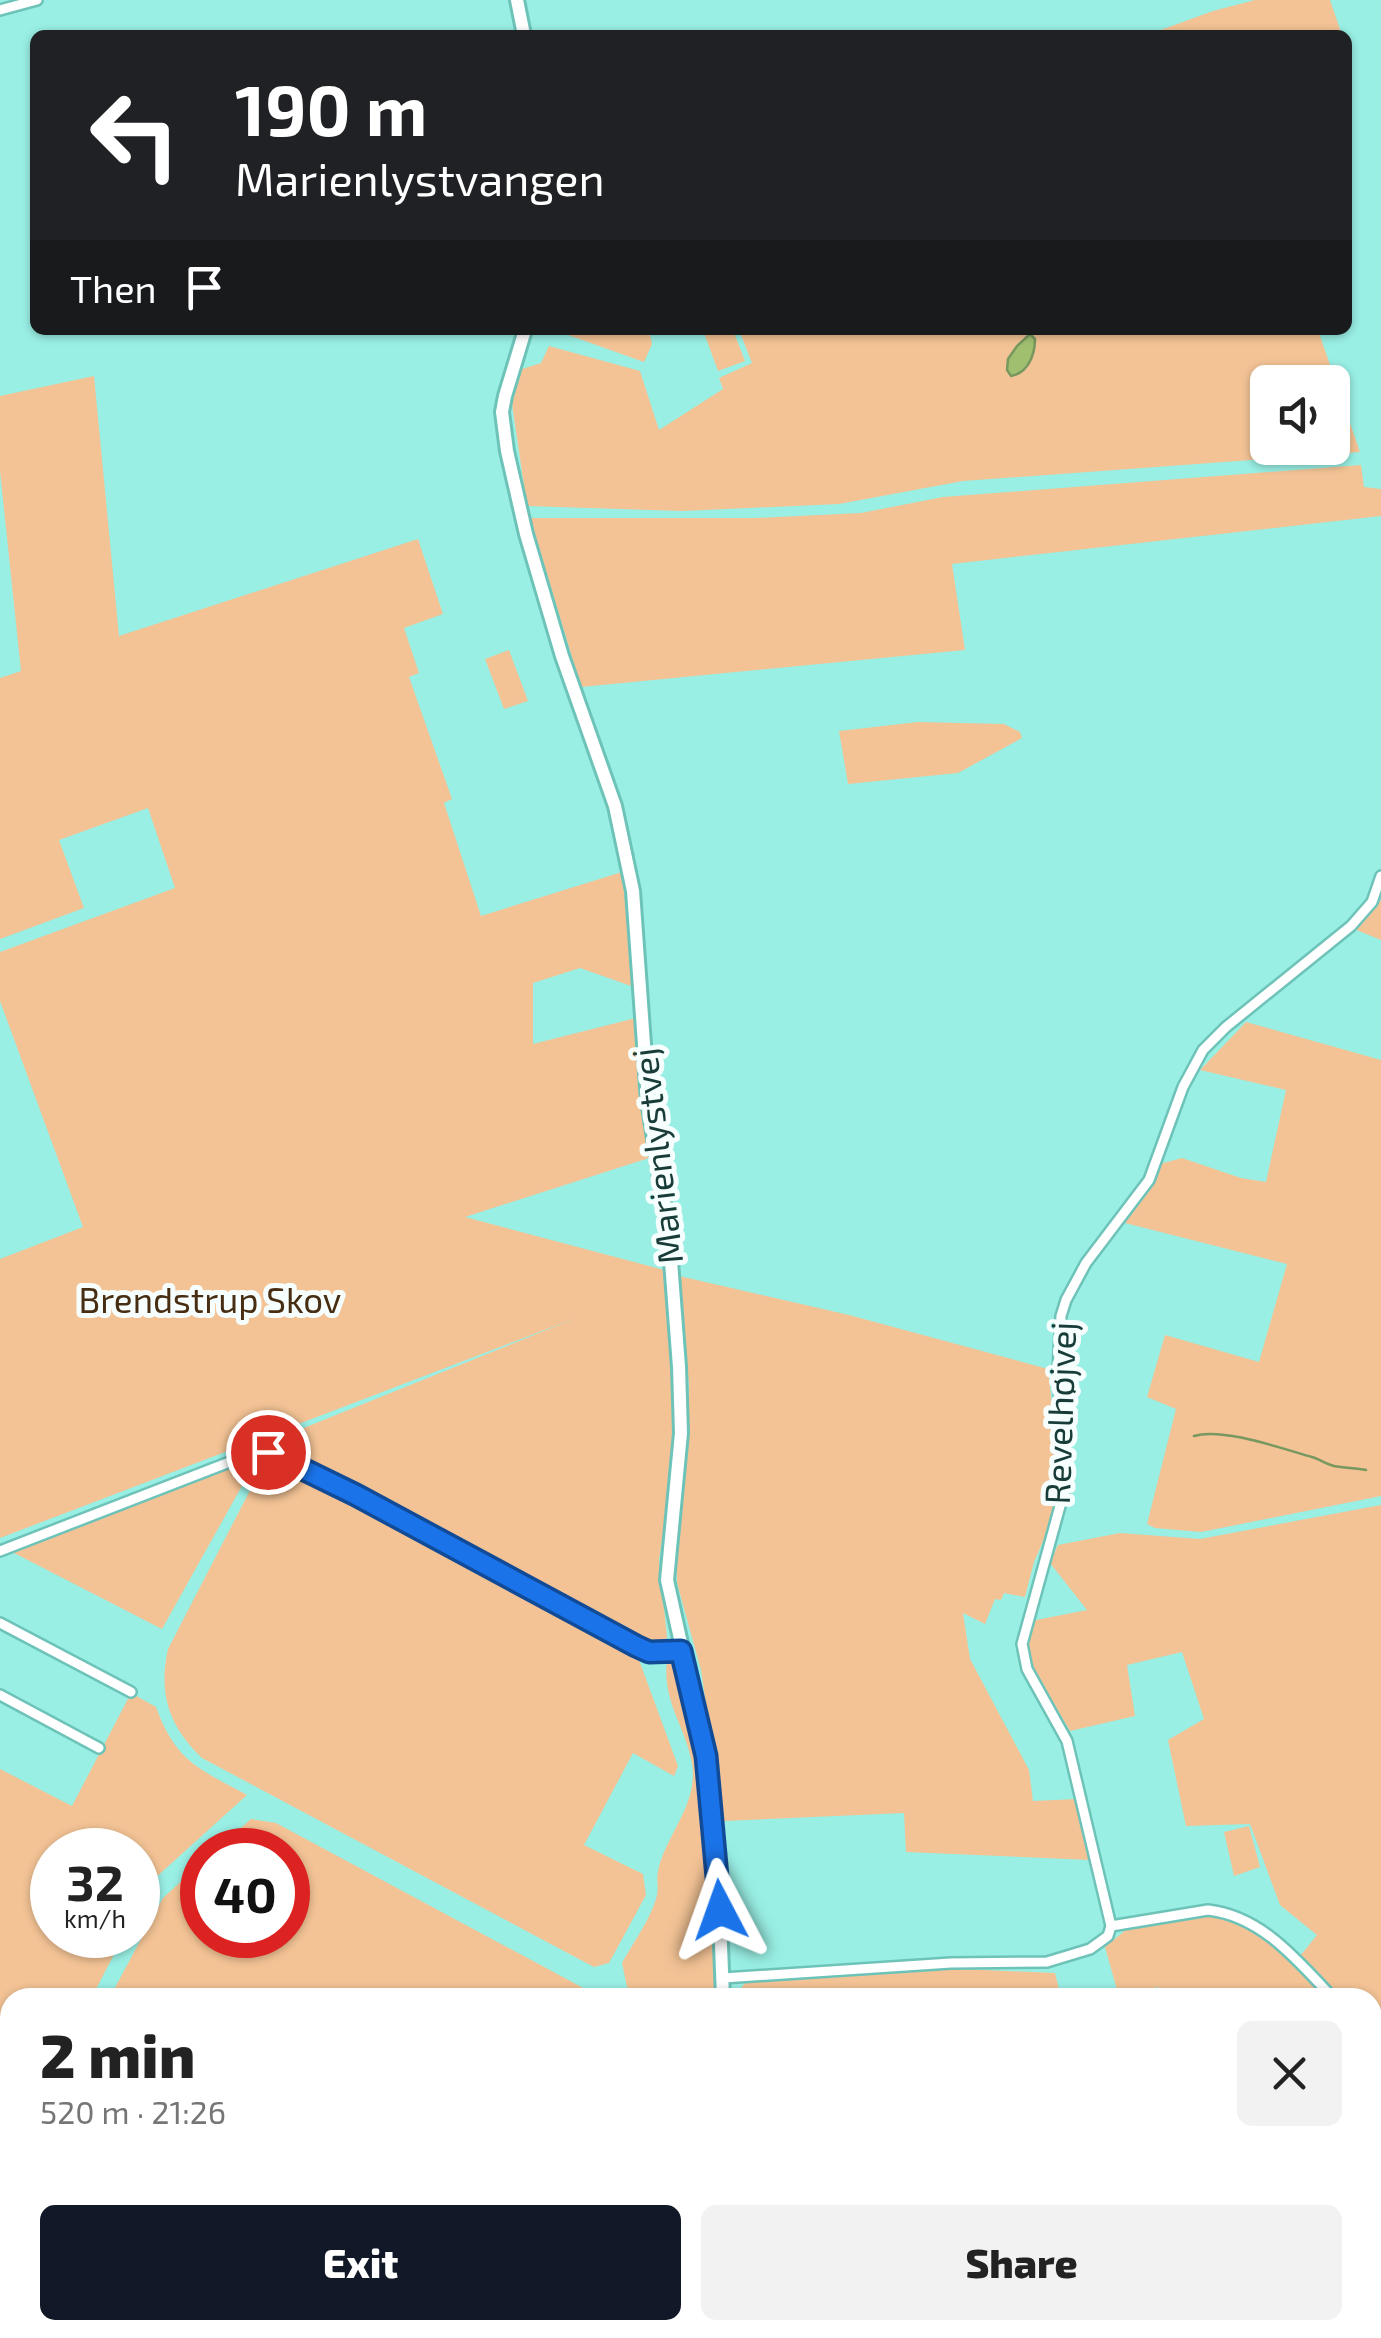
<!DOCTYPE html>
<html lang="en">
<head>
<meta charset="utf-8">
<style>
	body { margin:0; font-family:"Exo 2",sans-serif; background:#f2f2f2; color:#222; height:100vh; display:flex; flex-direction:column; font-size:38px; white-space:nowrap }
	* { box-sizing:border-box; margin:0 }
	p { font-size:32px; color:#767676 }
	.icon { flex:none; width:55px; height:55px; fill:none; stroke:currentColor; stroke-width:2; stroke-linecap:round; stroke-linejoin:round }
	.map { position:relative; flex:1; overflow:hidden }
	.drawer { position:absolute; left:0px; top:1988px; width:1382px; height:352px; display:flex; flex-direction:column; background:#fff; border-radius:30px 30px 0 0; box-shadow:0 2px 8px #0004 }
	.drawer>* { flex:none }
	.guide { position:absolute; left:30px; top:30px; width:1322px; height:305px; border-radius:15px; box-shadow:0 2px 8px #0004; background:#202124; color:#fff; overflow:hidden }
	.tools { position:absolute; left:1250px; top:365px; display:grid; gap:20px }
	.tools a { display:grid; place-items:center; width:100px; height:100px; border-radius:15px; background:#fff; box-shadow:0 2px 8px #0004; font-size:50px }
	.speed { position:absolute; left:30px; top:1828px; display:flex; gap:20px; font-size:50px; font-weight:700; text-align:center }
	.speed>* { display:grid; place-content:center; width:130px; height:130px; border-radius:50%; background:#fff; box-shadow:0 2px 8px #0004; line-height:1 }
	.speed small { font-size:25px; font-weight:400 }
	.speed .limit { border:15px solid #d22; background:#fff; color:#111 }
	.pin { position:absolute; display:grid; place-items:center; width:85px; height:85px; color:#fff; margin:-42px; border:5px solid #fff; border-radius:50%; box-shadow:0 2px 10px #0007 }
	.me { position:absolute; width:110px; margin:-55px; rotate:356deg; stroke-linejoin:round; filter:drop-shadow(0 0 8px #0008) }
	.turn { display:flex; align-items:center; gap:35px; height:210px; padding:0 40px; font-size:45px }
	.turn .icon { width:130px; height:130px; stroke-width:2.5 }
	.turn b { display:block; font-size:70px; line-height:85px }
	.then { display:flex; align-items:center; height:95px; padding:0 40px; background:#0003; gap:20px; font-size:38px }
	.round { display:grid; place-items:center; flex:none; width:105px; height:105px; border-radius:15px; background:#f2f2f2 }
	.summary { display:flex; align-items:center; justify-content:space-between; height:170px; padding:0 40px }
	h1 { font-size:60px; font-weight:800; line-height:75px }
	.primary-button { display:flex; gap:20px; margin-top:auto; padding:20px 40px }
	.primary-button a { flex:1; height:115px; border-radius:15px; background:#111827; color:#fff; font-size:40px; font-weight:800; line-height:115px; text-align:center }
	.primary-button a+a { background:#f2f2f2; color:#222 }
	.map>svg:first-child { display:block }
	.green { fill:#f3c395; fill-rule:evenodd }
	.water { fill:#a0bf6f; stroke:#77985e; stroke-width:2.5 }
	.lines { fill:none; stroke-linecap:round; stroke-linejoin:round }
	.stream { stroke:#77985e; stroke-width:2.5 }
	.street-casing { stroke:#6ec3b9; stroke-width:14 }
	.secondary-casing { stroke:#6ec3b9; stroke-width:18 }
	.street { stroke:#fff; stroke-width:9 }
	.secondary { stroke:#fff; stroke-width:12 }
	.route-casing { stroke:#114b97; stroke-width:25 }
	.route { stroke:#1a73e8; stroke-width:18 }
	.labels { text-anchor:middle; stroke-width:10; stroke-linejoin:round; paint-order:stroke }
	.street-label { font-size:35px; fill:#183c38; stroke:#f7fffe }
	.park-label { font-size:35px; fill:#472d11; stroke:#f7fffe }
</style>
</head>
<body>
<div class="map">
<svg width="1381" height="2338" viewBox="0 0 1381 2338">
	<rect width="100%" height="100%" fill="#99efe4"/>
	<!-- green -->
	<path class="green" d="M1255 0H1330L1342 35H1147L1213 11Z
		M554 330H649L652 344 644 362Z
		M703 330H733L745 361 718 371Z
		M739 330H1318L1360 452 963 481 839 504 682 511 527 506 512 404 519 370 541 363 549 346 640 371 659 430 723 389 719 378 752 363ZM1268 382H1332V448H1268Z
		M94 376 119 636 418 539 443 614 404 628 419 673 409 677 452 799 444 803 481 916 622 872 634 987 580 968 533 983V1044L636 1018 638 1088 649 1158 465 1217 668 1271 676 1412 673 1463 659 1560 667 1637 663 1647 658 1648 636 1638 269 1442 576 1318 0 1538V1259L83 1227 0 1001V952L175 888 148 808 59 840 84 908 0 939V678L21 671 0 471V396Z
		M1361 465 1364 487 1381 489V516L952 564 965 650 581 687 530 518H755L861 513 943 497Z
		M509 650 528 701 504 709 485 659Z
		M918 722 1004 724 1020 732 1022 738 958 773 848 784 839 731Z
		M1381 900V940L1354 929Z
		M1246 1022 1381 1060V1496L1201 1532 1155 1528 1147 1524 1176 1409 1147 1397 1165 1335 1259 1362 1287 1264 1125 1223 1148 1191 1160 1164 1182 1158 1241 1178 1266 1182 1286 1090 1200 1070Z
		M679 1276 849 1315 1048 1369 1060 1474 1052 1521 1034 1562 1025 1597 1004 1593 1001 1600 995 1599 985 1624 963 1613 970 1659 1029 1770 1033 1801 1077 1799 1090 1860 906 1852 904 1813 723 1821 701 1670 677 1583 676 1546 689 1441V1385Z
		M248 1459H257L162 1629 14 1553 16 1549Z
		M281 1461 635 1649 678 1766 674 1776 633 1753 584 1845 643 1874 646 1895 609 1963 594 1967 202 1758C169 1726 158 1694 168 1649L260 1471 269 1462Z
		M1381 1505V2040L1373 2031 1372 1998 1340 1997 1300 1956 1317 1935 1280 1905 1250 1824 1186 1826 1168 1740 1204 1719 1182 1652 1127 1665 1135 1716 1070 1731 1037 1676 1027 1650 1031 1621 1087 1610 1050 1563 1058 1545 1120 1533 1200 1539Z
		M667 1660 677 1669 705 1799 717 1997H646L627 1987 622 1963C633 1943 652 1917 657 1895 659 1887 656 1879 658 1871 666 1834 699 1804 692 1763 685 1725 662 1702 667 1660Z
		M131 1693 156 1707C176 1762 198 1768 247 1795L153 1880 138 1909V1850H52V1935H124L92 1997 10 1998V2154L0 2173V1769L72 1806Z
		M251 1819 276 1823 600 1997H110L163 1898 202 1862V1935H288V1850H216Z
		M1249 1826 1260 1867 1234 1876 1224 1832Z
		M1205 1915C1255 1920 1293 1963 1326 1997H1171L1158 1987 1119 1997 1105 1947 1127 1929Z
		M939 1968 1055 1973 1061 1997 738 1998V1992L745 1983Z
		M1372 2047 1381 2056V2128L1373 2134Z
		M10 2188V2330H792L793 2338H0V2207Z
		M1381 2192V2269L1373 2270 1372 2198Z
		M819 2330H1144L1136 2338H821Z
		M1216 2330H1325L1321 2338H1208Z"/>
	<!-- water -->
	<path class="water" d="M1030 334 1035 339C1035 355 1028 373 1011 376L1007 370 1008 359 1017 346Z
		M1381 2269V2338H1321L1325 2330H1372L1373 2270Z"/>
	<g class="lines">
		<!-- stream -->
		<path class="stream" d="M1194 1436C1222 1427 1283 1449 1312 1457 1319 1459 1326 1464 1334 1466 1345 1468 1356 1468 1366 1470
			M1372 2072 1381 2069
			M148 2330 151 2338
			M1036 2338 1038 2330"/>
		<!-- street casing -->
		<g class="street-casing">
			<path id="street" d="M0 10 37 0
				M0 1551 245 1456 269 1452 283 1456 636 1646 649 1652 681 1651
				M0 1623 131 1692
				M0 1695 99 1748
				M1111 1926 1067 1741 1027 1669 1022 1644 1065 1488 1058 1371 1061 1316 1066 1300 1086 1263 1149 1180 1183 1087 1203 1050 1226 1027 1351 926 1372 902 1381 876
				M1111 1926 1208 1910C1262 1916 1298 1961 1333 1998
				M723 1978 951 1963 1047 1962 1090 1949 1108 1936 1111 1926
				M1372 2038 1381 2047"/>
		</g>
		<!-- secondary casing -->
		<g class="secondary-casing">
			<path id="secondary" d="M517 0 524 35
				M525 330 505 396 502 412 507 451 526 534 562 656 615 806 633 891 648 1100 669 1235 679 1367 681 1433 667 1580 706 1756 719 1892 723 1998
				M1372 2154 1381 2148
				M1372 2179 1381 2172
				M805 2330 806 2338
				M1157 2338 1165 2330
				M1186 2338 1194 2330"/>
		</g>
		<!-- street -->
		<use href="#street" class="street"/>
		<!-- secondary -->
		<use href="#secondary" class="secondary"/>
	</g>
	<g class="lines">
		<!-- route casing -->
		<g class="route-casing">
			<path id="route" d="M268 1452 356 1495 636 1646 649 1652 681 1651 706 1756 720 1910"/>
		</g>
		<!-- route -->
		<use href="#route" class="route"/>
	</g>
	<g class="labels">
		<!-- street labels -->
		<g class="street-label">
			<text transform="translate(658 1156) rotate(-97)" y="12">Marienlystvej</text>
			<text transform="translate(1061 1413) rotate(-88)" y="12">Revelhøjvej</text>
		</g>
		<!-- park labels -->
		<g class="park-label">
			<text x="210" y="1313">Brendstrup Skov</text>
		</g>
	</g>
</svg>
<div class="tools">
<a><svg class="icon" aria-label="sound" viewBox="0 0 24 24"><path d="M4 9h4l5-4v14l-5-4H4zM17 9q2 3 0 6"/></svg></a>
</div>
<div class="speed"><div>32<small>km/h</small></div><div class="limit">40</div></div>
<div class="pin" style="left:268px;top:1452px;background:#d93025"><svg class="icon" aria-label="arrive" viewBox="0 0 24 24"><path d="M6 21V4h12l-3 4 3 4H6"/></svg></div>
<svg class="me" style="left:720px;top:1910px" viewBox="-20 -20 40 40"><path d="M0-17L14 15 0 8-14 15z" fill="#1a73e8" stroke="#fff" stroke-width="4"/></svg>
<div class="guide">
<div class="turn"><svg class="icon" aria-label="left" viewBox="0 0 24 24"><path d="M17 20v-9H6M10 6l-5 5 5 5"/></svg><div><b>190 m</b>Marienlystvangen</div></div>
<div class="then">Then<svg class="icon" aria-label="arrive" viewBox="0 0 24 24"><path d="M6 21V4h12l-3 4 3 4H6"/></svg></div>
</div>
<section class="drawer">
<div class="summary"><div><h1>2 min</h1><p>520 m · 21:26</p></div><a class="round"><svg class="icon" aria-label="close" viewBox="0 0 24 24"><path d="M6 6l12 12M18 6L6 18"/></svg></a></div>
<div class="primary-button"><a>Exit</a><a>Share</a></div>
</section>
</div>
</body>
</html>
